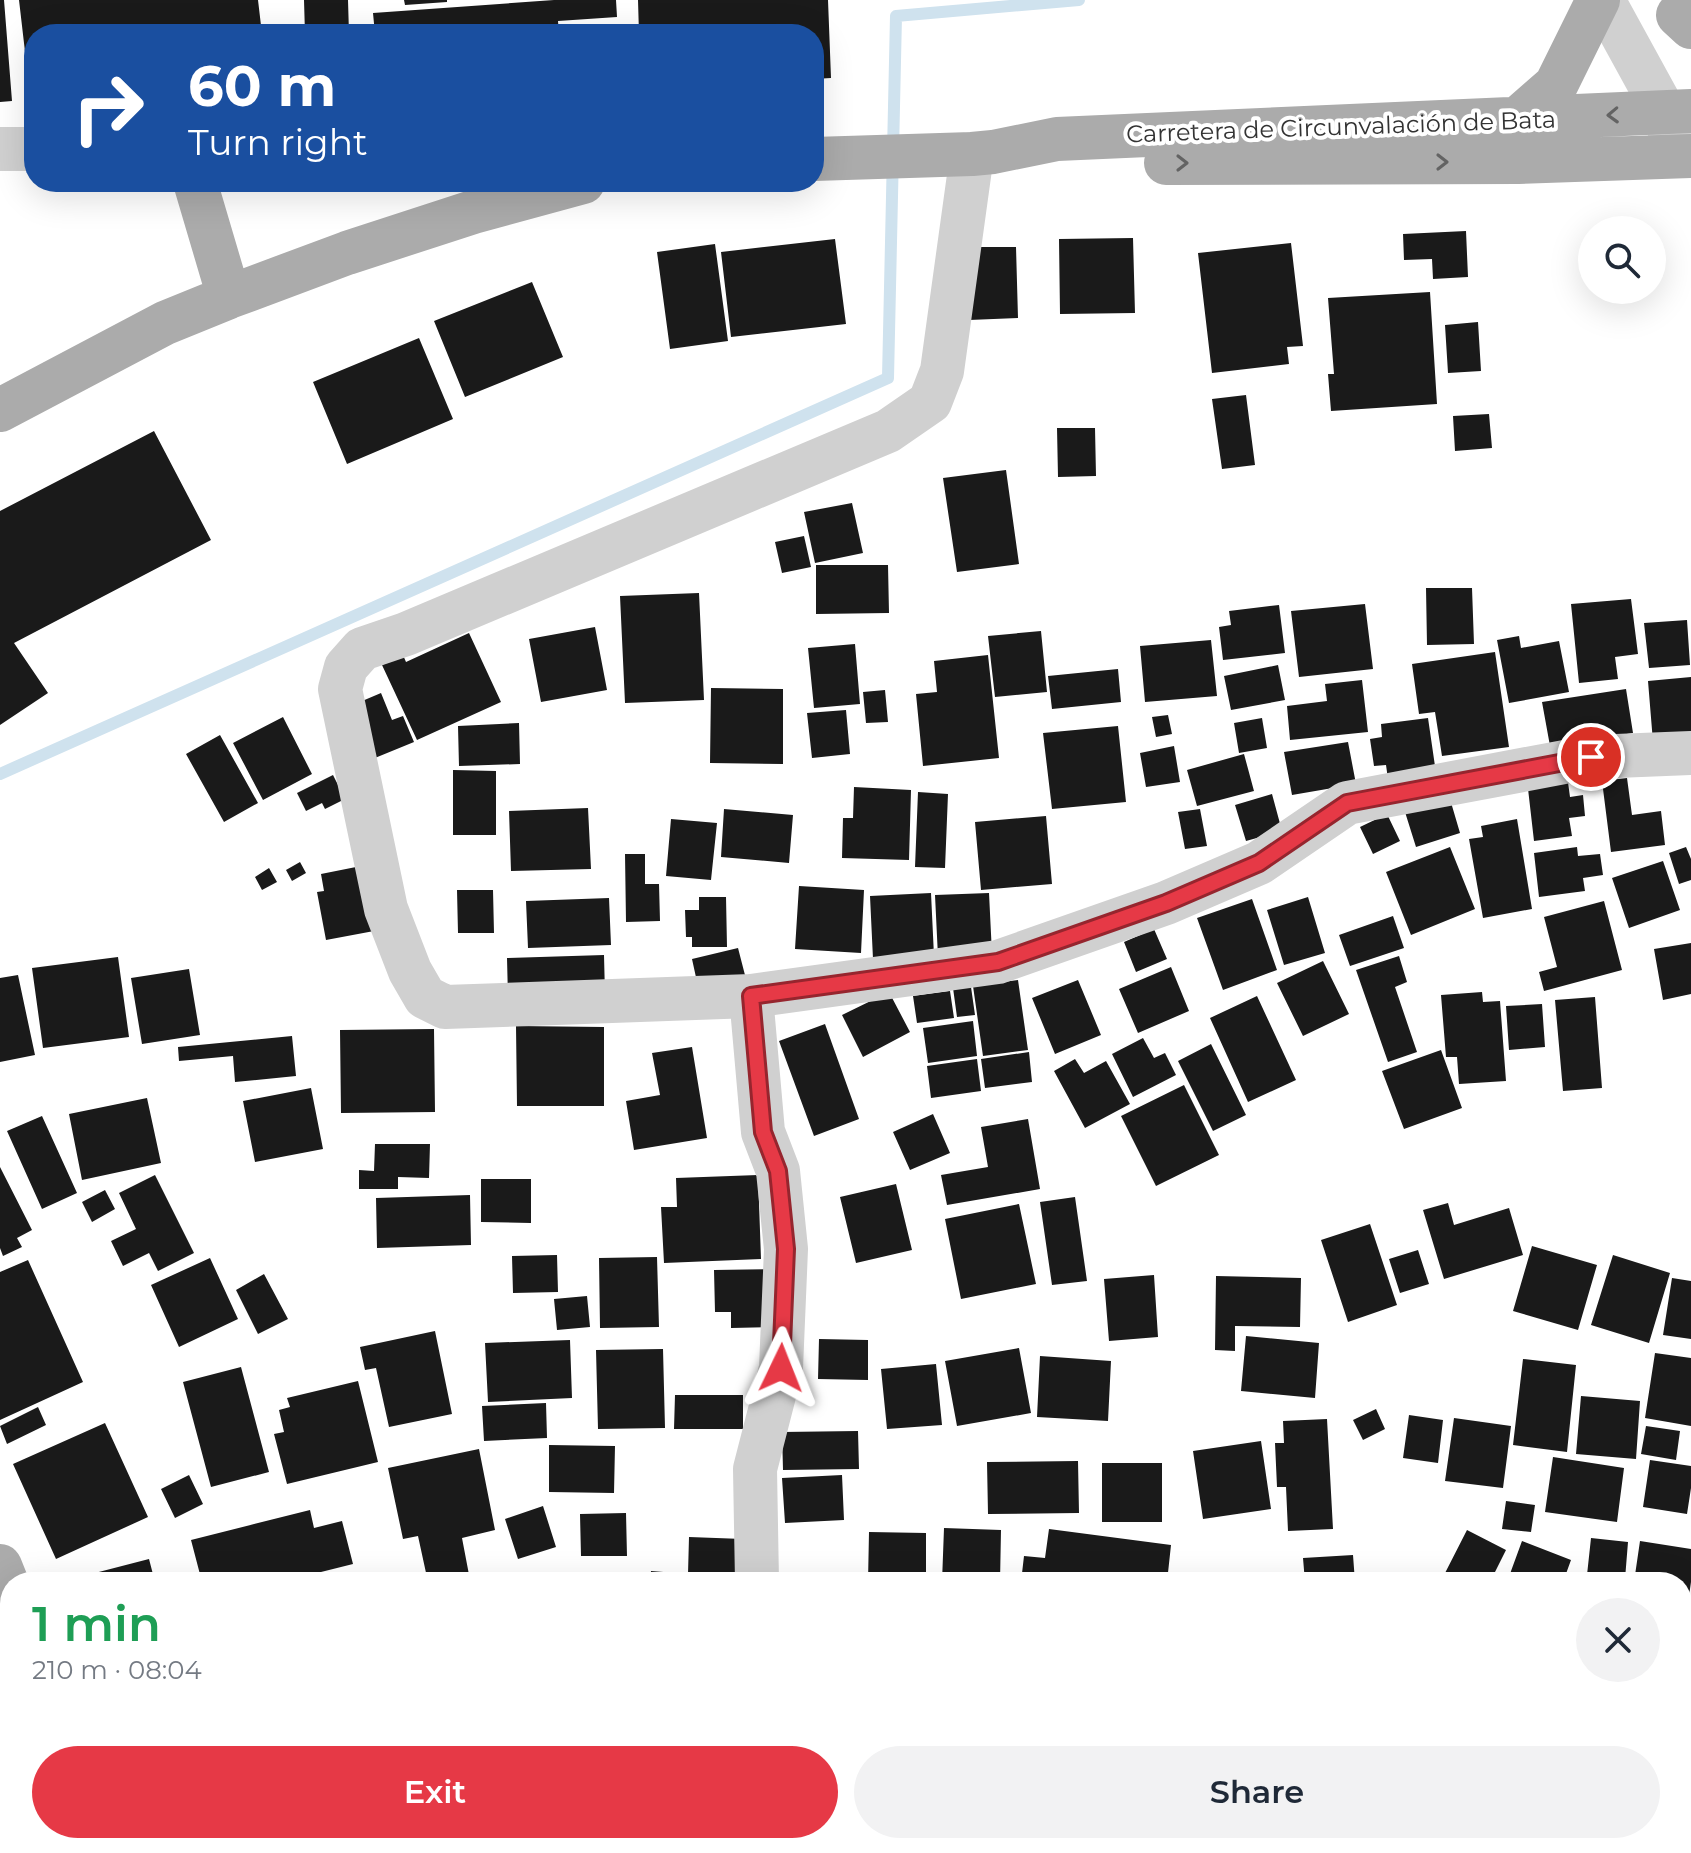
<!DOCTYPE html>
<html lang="en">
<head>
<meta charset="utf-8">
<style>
	body { margin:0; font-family:Montserrat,sans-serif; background:#f2f2f3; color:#1f2937; height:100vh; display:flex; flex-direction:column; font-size:30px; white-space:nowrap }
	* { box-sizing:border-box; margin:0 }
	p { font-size:26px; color:#747a83 }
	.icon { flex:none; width:44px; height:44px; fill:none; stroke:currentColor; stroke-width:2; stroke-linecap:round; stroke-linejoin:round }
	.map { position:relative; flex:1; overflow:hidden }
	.panel { position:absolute; left:0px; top:1572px; width:1692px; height:282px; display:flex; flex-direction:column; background:#fff; border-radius:32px 32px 0 0; box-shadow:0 8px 32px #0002 }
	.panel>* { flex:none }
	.top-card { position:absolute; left:24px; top:24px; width:800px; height:168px; border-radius:32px; box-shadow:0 8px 32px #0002; background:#1a4fa0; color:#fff; overflow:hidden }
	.fabs { position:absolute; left:1578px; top:216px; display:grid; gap:16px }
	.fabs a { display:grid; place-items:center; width:88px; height:88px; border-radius:50%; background:#fff; box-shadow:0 8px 32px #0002; font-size:40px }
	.pin { position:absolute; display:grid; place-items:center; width:68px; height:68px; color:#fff; margin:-34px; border:4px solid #fff; border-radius:50%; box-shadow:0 2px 8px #0007 }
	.me { position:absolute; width:88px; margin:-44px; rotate:2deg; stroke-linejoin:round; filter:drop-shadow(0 0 6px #0008) }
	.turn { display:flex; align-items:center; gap:28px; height:168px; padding:0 32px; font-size:36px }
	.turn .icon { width:104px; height:104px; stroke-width:2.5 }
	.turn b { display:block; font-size:56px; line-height:68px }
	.round { display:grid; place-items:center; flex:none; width:84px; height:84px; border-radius:42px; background:#f2f2f3 }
	.summary { display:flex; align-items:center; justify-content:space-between; height:136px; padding:0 32px }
	h1 { font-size:48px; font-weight:600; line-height:60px; color:#1e9e55 }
	.primary-button { display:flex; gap:16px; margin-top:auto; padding:16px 32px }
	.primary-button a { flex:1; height:92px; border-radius:48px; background:#e63946; color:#fff; font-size:32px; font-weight:600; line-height:92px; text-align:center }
	.primary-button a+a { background:#f2f2f3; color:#1f2937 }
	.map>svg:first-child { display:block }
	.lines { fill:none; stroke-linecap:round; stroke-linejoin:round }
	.stream { stroke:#cfe2ee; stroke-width:12 }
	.building { fill:#1a1a1a }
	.street { stroke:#d0d0d0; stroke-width:44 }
	.primary { stroke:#ababab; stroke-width:44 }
	.oneway { stroke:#636363 }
	.route-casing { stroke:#96252e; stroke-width:20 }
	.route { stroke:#e63946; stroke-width:14 }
	.labels { text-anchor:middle; stroke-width:8; stroke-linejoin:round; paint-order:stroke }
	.street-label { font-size:24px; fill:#333; stroke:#fff }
</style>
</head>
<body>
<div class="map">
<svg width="1691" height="1853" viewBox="0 0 1691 1853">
	<rect width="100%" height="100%" fill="#fff"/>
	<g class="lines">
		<!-- stream -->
		<path class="stream" d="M0 774 888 378 896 16 1079 0"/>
	</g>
	<!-- building -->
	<path class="building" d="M0 0H4L12 101 0 102Z
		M19 0H258L262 34H34V112H32Z
		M304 0H348L349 34H305Z
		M404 0H447V2L405 5Z
		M554 0H616L617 17 558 21 559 34H375L373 13Z
		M638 0H828L831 78 814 79V34H639Z
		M1466 231 1468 277 1433 279 1432 259 1404 260 1403 234Z
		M1133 238 1135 313 1060 314 1059 239Z
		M835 239 846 324 731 337 721 252Z
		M1291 243 1303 346 1287 347 1289 364 1212 373 1198 253Z
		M715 244 728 341 670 349 657 252Z
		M968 247H1016L1018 318 969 320Z
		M532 282 563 357 465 397 434 321Z
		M1430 292 1437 404 1331 411 1328 374H1334L1328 298Z
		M1478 322 1481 371 1448 373 1445 325Z
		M419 338 453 419 347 464 313 382Z
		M1246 395 1255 465 1222 469 1212 399Z
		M1489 414 1492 448 1455 451 1453 416Z
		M1057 428H1095L1096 476 1058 477Z
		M154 431 211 540 14 643 48 693 0 725V511Z
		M1006 470 1019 564 957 572 943 478Z
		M852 503 863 553 815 563 804 512Z
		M804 536 811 567 782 573 775 542Z
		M816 565H888L889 613 816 614Z
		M1426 588H1472L1474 644 1427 645Z
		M699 593 704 700 625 703 620 596Z
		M1631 599 1638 654 1615 657 1618 679 1579 683 1571 604Z
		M1365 604 1373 669 1299 677 1291 611Z
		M1279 605 1285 653 1223 660 1219 627 1231 625 1229 611Z
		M1687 620 1690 665 1649 668 1644 623Z
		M595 627 607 690 541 702 529 639Z
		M1041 631 1047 692 995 697 988 636Z
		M469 633 501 702 417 740 382 665 403 655 406 662Z
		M1519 636 1521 648 1559 641 1569 692 1509 703 1497 640Z
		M1211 640 1217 696 1145 702 1140 646Z
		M855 644 860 704 814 708 808 648Z
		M1495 652 1509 747 1442 756 1435 712 1419 714 1412 664Z
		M988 655 999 758 923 766 916 694 937 692 934 661Z
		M1278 665 1285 700 1231 710 1224 676Z
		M1118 669 1121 702 1052 709 1048 676Z
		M1691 677V739L1653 742 1648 681Z
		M1362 680 1368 732 1290 740 1287 706 1327 701 1325 684Z
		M711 688 783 689V764L710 763Z
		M1626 689 1633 733 1550 746 1542 702Z
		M885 690 888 722 866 723 863 692Z
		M381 693 392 720 403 716 414 742 370 760 348 707Z
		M846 710 850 754 812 758 807 713Z
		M1168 715 1172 734 1156 737 1152 717Z
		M283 717 312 774 263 800 233 743Z
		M1262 718 1267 748 1239 753 1234 723Z
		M1428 718 1436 773 1388 779 1386 765 1374 766 1370 739 1382 737 1381 724Z
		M519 723 520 764 459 766 458 726Z
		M1118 726 1126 802 1052 809 1043 733Z
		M220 735 258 803 224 822 186 754Z
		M1348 742 1356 784 1292 795 1284 752Z
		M1174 746 1180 782 1146 787 1140 753Z
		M1244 754 1254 791 1197 806 1187 770Z
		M453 770 496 771V835H453Z
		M333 775 345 799 325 809 322 803 306 811 297 793Z
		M1567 775 1570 797 1583 795 1585 816 1569 818 1572 836 1534 841 1527 780Z
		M1627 778 1632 815 1661 811 1665 845 1611 852 1602 781Z
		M854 787 911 790 909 860 842 858 843 818H853Z
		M918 792 948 794 945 868 915 867Z
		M1272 794 1282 831 1246 841 1235 805Z
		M1450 799 1460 833 1416 847 1405 812Z
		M588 808 591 869 511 871 509 811Z
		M724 809 793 815 789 863 721 857Z
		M1200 809 1207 846 1185 849 1178 812Z
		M1387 814 1400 841 1373 854 1360 827Z
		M1046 816 1052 884 981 890 975 822Z
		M671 819 717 823 711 880 666 876Z
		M1517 819 1532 909 1483 918 1469 839 1483 837 1481 826Z
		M1450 847 1475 909 1411 935 1386 872Z
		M1577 847 1578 856 1600 854 1603 875 1583 878 1585 891 1539 897 1534 853Z
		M1686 847 1691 859V880L1679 884 1669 853Z
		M625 854H645V884H659L660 921 626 922Z
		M1663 861 1680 910 1629 928 1612 878Z
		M300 862 306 873 292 881 286 870Z
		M361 866 374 931 326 940 317 892 324 891 321 874Z
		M269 868 277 882 262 890 255 877Z
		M799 886 864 890 861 953 795 949Z
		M457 890H493L494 933H458Z
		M931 893 934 956 873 959 870 896Z
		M989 893 992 954 938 957 935 895Z
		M699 897H726L727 947H692V937H686L685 910H699Z
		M1308 897 1325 953 1284 965 1267 910Z
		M609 898 611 945 528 948 526 901Z
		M1252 899 1277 970 1223 990 1197 918Z
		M1604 901 1622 970 1544 991 1539 972 1557 967 1544 917Z
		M1393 916 1404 948 1350 966 1339 935Z
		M1154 929 1167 959 1136 972 1124 942Z
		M1691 943V994L1663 1000 1654 949Z
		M738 948 746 979 699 991 692 959Z
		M604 955 605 995 508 998 507 958Z
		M1399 956 1407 982 1395 987 1417 1052 1388 1062 1356 970Z
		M118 957 129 1037 43 1048 32 968Z
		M1323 961 1349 1014 1303 1036 1277 983Z
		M1171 967 1189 1011 1138 1033 1119 989Z
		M189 969 200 1035 142 1044 131 978Z
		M18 975 35 1055 0 1062V978Z
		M1018 980 1028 1050 983 1056 973 986Z
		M1078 980 1101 1035 1055 1054 1032 998Z
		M971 987 975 1015 957 1017 953 988Z
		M950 991 954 1018 917 1023 913 996Z
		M889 992 910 1032 863 1057 842 1015Z
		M1482 992 1483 1002 1500 1001 1506 1081 1459 1084 1457 1057H1446L1441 995Z
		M1257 996 1296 1080 1248 1102 1210 1018Z
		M1595 997 1602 1088 1563 1091 1555 1000Z
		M1542 1004 1545 1047 1509 1050 1506 1006Z
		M973 1021 977 1056 928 1063 923 1028Z
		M825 1024 859 1119 814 1136 779 1041Z
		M516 1026 604 1027V1106H517Z
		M434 1029 435 1112 341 1113 340 1030Z
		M292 1036 296 1076 235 1082 233 1056 179 1061 178 1047Z
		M1143 1038 1154 1058 1165 1053 1176 1075 1133 1097 1112 1054Z
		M1211 1044 1246 1115 1213 1131 1178 1061Z
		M692 1047 707 1138 634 1150 626 1101 660 1095 652 1053Z
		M1441 1050 1462 1108 1404 1129 1382 1071Z
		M1029 1052 1032 1082 985 1088 981 1059Z
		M977 1059 981 1091 931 1098 927 1066Z
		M1075 1059 1084 1073 1106 1061 1130 1104 1085 1128 1054 1071Z
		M1184 1085 1219 1155 1156 1186 1121 1116Z
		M311 1088 323 1149 255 1162 243 1101Z
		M147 1098 161 1163 82 1180 69 1114Z
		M933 1114 950 1153 910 1170 893 1132Z
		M42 1116 77 1193 42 1209 7 1131Z
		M1028 1119 1040 1189 947 1205 941 1175 988 1167 981 1127Z
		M375 1144H430L429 1178 398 1177V1189H359V1170L374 1171Z
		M0 1167 32 1230 17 1238 22 1247 3 1256 0 1248Z
		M155 1175 194 1253 158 1271 149 1253 123 1266 111 1241 136 1229 119 1193Z
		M758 1175 761 1259 664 1263 661 1207H677L676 1178Z
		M481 1179H531V1223L481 1222Z
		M896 1184 912 1250 856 1263 840 1197Z
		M105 1190 115 1209 92 1222 82 1202Z
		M470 1195 471 1245 377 1248 376 1198Z
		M1075 1197 1087 1281 1052 1285 1040 1202Z
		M1448 1203 1454 1225 1509 1208 1523 1255 1444 1279 1423 1210Z
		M1019 1204 1036 1284 961 1299 945 1219Z
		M1370 1224 1397 1305 1348 1322 1321 1240Z
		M1532 1246 1597 1265 1578 1330 1513 1311Z
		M1418 1250 1429 1284 1400 1293 1389 1259Z
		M557 1255 558 1292 513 1293 512 1256Z
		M1613 1255 1670 1273 1649 1343 1591 1325Z
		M657 1257 659 1327 600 1328 599 1258Z
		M210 1258 238 1319 179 1347 151 1285Z
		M28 1260 83 1382 0 1420V1272Z
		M772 1269 774 1327 731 1328V1312H715L714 1270Z
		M264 1274 288 1319 258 1334 236 1290Z
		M1154 1275 1158 1337 1109 1341 1104 1279Z
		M1216 1276 1301 1278 1300 1327 1235 1326V1351L1215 1350Z
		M1672 1278 1691 1281V1339L1663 1335Z
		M587 1296 590 1327 557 1330 554 1299Z
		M435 1331 452 1414 389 1427 376 1368 365 1370 360 1347Z
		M1246 1336 1319 1343 1315 1398 1241 1391Z
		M819 1339 868 1340V1380L818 1379Z
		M570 1340 572 1398 488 1402 485 1343Z
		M1019 1348 1031 1413 957 1426 945 1361Z
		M663 1349 665 1428 598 1429 596 1350Z
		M1655 1353 1691 1358V1426L1645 1418Z
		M1040 1356 1111 1361 1108 1421 1037 1417Z
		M1523 1359 1576 1365 1567 1452 1513 1445Z
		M936 1364 942 1425 887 1429 881 1369Z
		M241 1367 269 1472 211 1487 183 1382Z
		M358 1381 378 1462 287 1484 274 1434 284 1432 279 1410 290 1407 287 1398Z
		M675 1395H743V1429H674Z
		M1581 1396 1640 1401 1636 1459 1576 1454Z
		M546 1403 547 1438 484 1441 482 1406Z
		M38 1407 46 1425 7 1444 0 1426Z
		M1376 1409 1385 1429 1363 1440 1353 1420Z
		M1409 1415 1443 1420 1438 1463 1403 1458Z
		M1454 1418 1511 1426 1503 1488 1445 1481Z
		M1327 1419 1333 1529 1288 1531 1286 1487H1277L1275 1443H1284L1283 1421Z
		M105 1423 148 1517 56 1559 13 1464Z
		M1646 1426 1680 1431 1676 1460 1641 1454Z
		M858 1431 859 1469 783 1470 782 1432Z
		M1261 1441 1271 1509 1203 1519 1193 1451Z
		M549 1445 615 1446 614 1493 549 1492Z
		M479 1449 495 1530 462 1538 470 1580 459 1582H428L418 1536 403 1539 388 1468Z
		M1553 1457 1624 1468 1617 1522 1545 1512Z
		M1650 1460 1691 1466V1488L1687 1514 1643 1507Z
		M1078 1461 1079 1513 988 1514 987 1462Z
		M1102 1463H1162V1522H1102Z
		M189 1475 203 1504 175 1518 161 1489Z
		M842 1475 844 1520 785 1523 782 1478Z
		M1506 1501 1535 1505 1531 1532 1502 1529Z
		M543 1506 556 1547 518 1559 505 1519Z
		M310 1510 314 1528 342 1521 353 1564 281 1582H202L191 1540Z
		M626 1513 627 1556H581L580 1514Z
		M944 1528 1001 1530 1000 1582H942Z
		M1049 1529 1171 1545 1167 1582H1021L1024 1556 1045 1558Z
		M1467 1530 1506 1550 1490 1582H1453L1443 1577Z
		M869 1532 926 1533V1582H868Z
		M689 1537 743 1539 742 1582H650L651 1571 688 1574Z
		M1591 1538 1628 1542 1625 1579 1587 1575Z
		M1522 1541 1571 1560 1563 1582H1507Z
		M1640 1541 1691 1549V1582L1687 1610 1682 1609V1582H1634Z
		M1353 1555 1355 1582H1305L1303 1558Z
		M149 1559 155 1582H64V1581Z
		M1691 1630V1677L1682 1671V1644Z
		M0 1706 10 1733V1756L0 1759Z
		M1691 1713V1748L1682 1735V1720Z
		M10 1770V1844H56L60 1853H0V1773Z
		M1682 1774H1688L1690 1837H1682Z
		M462 1844H470L477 1853H450Z
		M863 1844H899L878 1853H867Z
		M1474 1844H1518L1517 1853 1474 1852Z"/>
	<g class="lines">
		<!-- street -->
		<path class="street" d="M1603 0 1665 113 1673 145
			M0 149H34
			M972 154 942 371 930 402 888 431 406 634 362 649 346 667 340 689 386 909 410 971 425 997 445 1007 751 996 998 962 1166 903 1259 863 1347 803 1591 757 1691 753
			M751 996 763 1132 778 1171 786 1249 781 1368 755 1469 757 1582
			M613 1844 647 1853
			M657 1853 701 1848 705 1844"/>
		<!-- primary -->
		<path class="primary" d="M1678 15 1691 27
			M1516 120 1556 85 1598 0
			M814 159 972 154 993 152 1057 139 1691 111
			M1166 163 1518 162 1691 156
			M195 182 229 297
			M0 410 165 323 229 297 347 253 473 212 583 182
			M0 1566 10 1591
			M111 1844 114 1853"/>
	</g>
	<!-- one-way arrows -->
	<defs><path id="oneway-chevron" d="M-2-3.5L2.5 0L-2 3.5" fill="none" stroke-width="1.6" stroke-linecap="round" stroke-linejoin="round" transform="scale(2)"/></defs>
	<g class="oneway">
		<use href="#oneway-chevron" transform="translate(1613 115) rotate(178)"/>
		<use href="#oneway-chevron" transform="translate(1442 162)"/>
		<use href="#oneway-chevron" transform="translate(1182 163)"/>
	</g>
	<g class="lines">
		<!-- route casing -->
		<g class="route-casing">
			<path id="route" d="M781 1368 786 1249 778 1171 763 1132 751 996 998 962 1166 903 1259 863 1347 803 1591 757"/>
		</g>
		<!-- route -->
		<use href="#route" class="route"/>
	</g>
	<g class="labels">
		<!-- street labels -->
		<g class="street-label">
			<text transform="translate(1341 127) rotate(-2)" y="8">Carretera de Circunvalación de Bata</text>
		</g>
	</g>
</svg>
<div class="fabs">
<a><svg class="icon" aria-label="search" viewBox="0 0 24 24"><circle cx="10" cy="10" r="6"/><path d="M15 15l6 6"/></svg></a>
</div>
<div class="pin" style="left:1591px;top:757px;background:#d93025"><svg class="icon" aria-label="arrive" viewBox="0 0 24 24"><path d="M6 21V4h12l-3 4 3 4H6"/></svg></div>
<svg class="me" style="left:781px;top:1368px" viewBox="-20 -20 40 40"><path d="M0-17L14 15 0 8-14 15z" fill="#e63946" stroke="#fff" stroke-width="4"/></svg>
<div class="top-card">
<div class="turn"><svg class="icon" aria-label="right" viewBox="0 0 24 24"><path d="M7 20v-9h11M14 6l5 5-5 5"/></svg><div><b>60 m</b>Turn right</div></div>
</div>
<section class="panel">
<div class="summary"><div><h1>1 min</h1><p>210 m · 08:04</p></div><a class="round"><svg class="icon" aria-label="close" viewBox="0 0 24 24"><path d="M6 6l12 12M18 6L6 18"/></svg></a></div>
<div class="primary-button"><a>Exit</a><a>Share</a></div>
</section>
</div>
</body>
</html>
